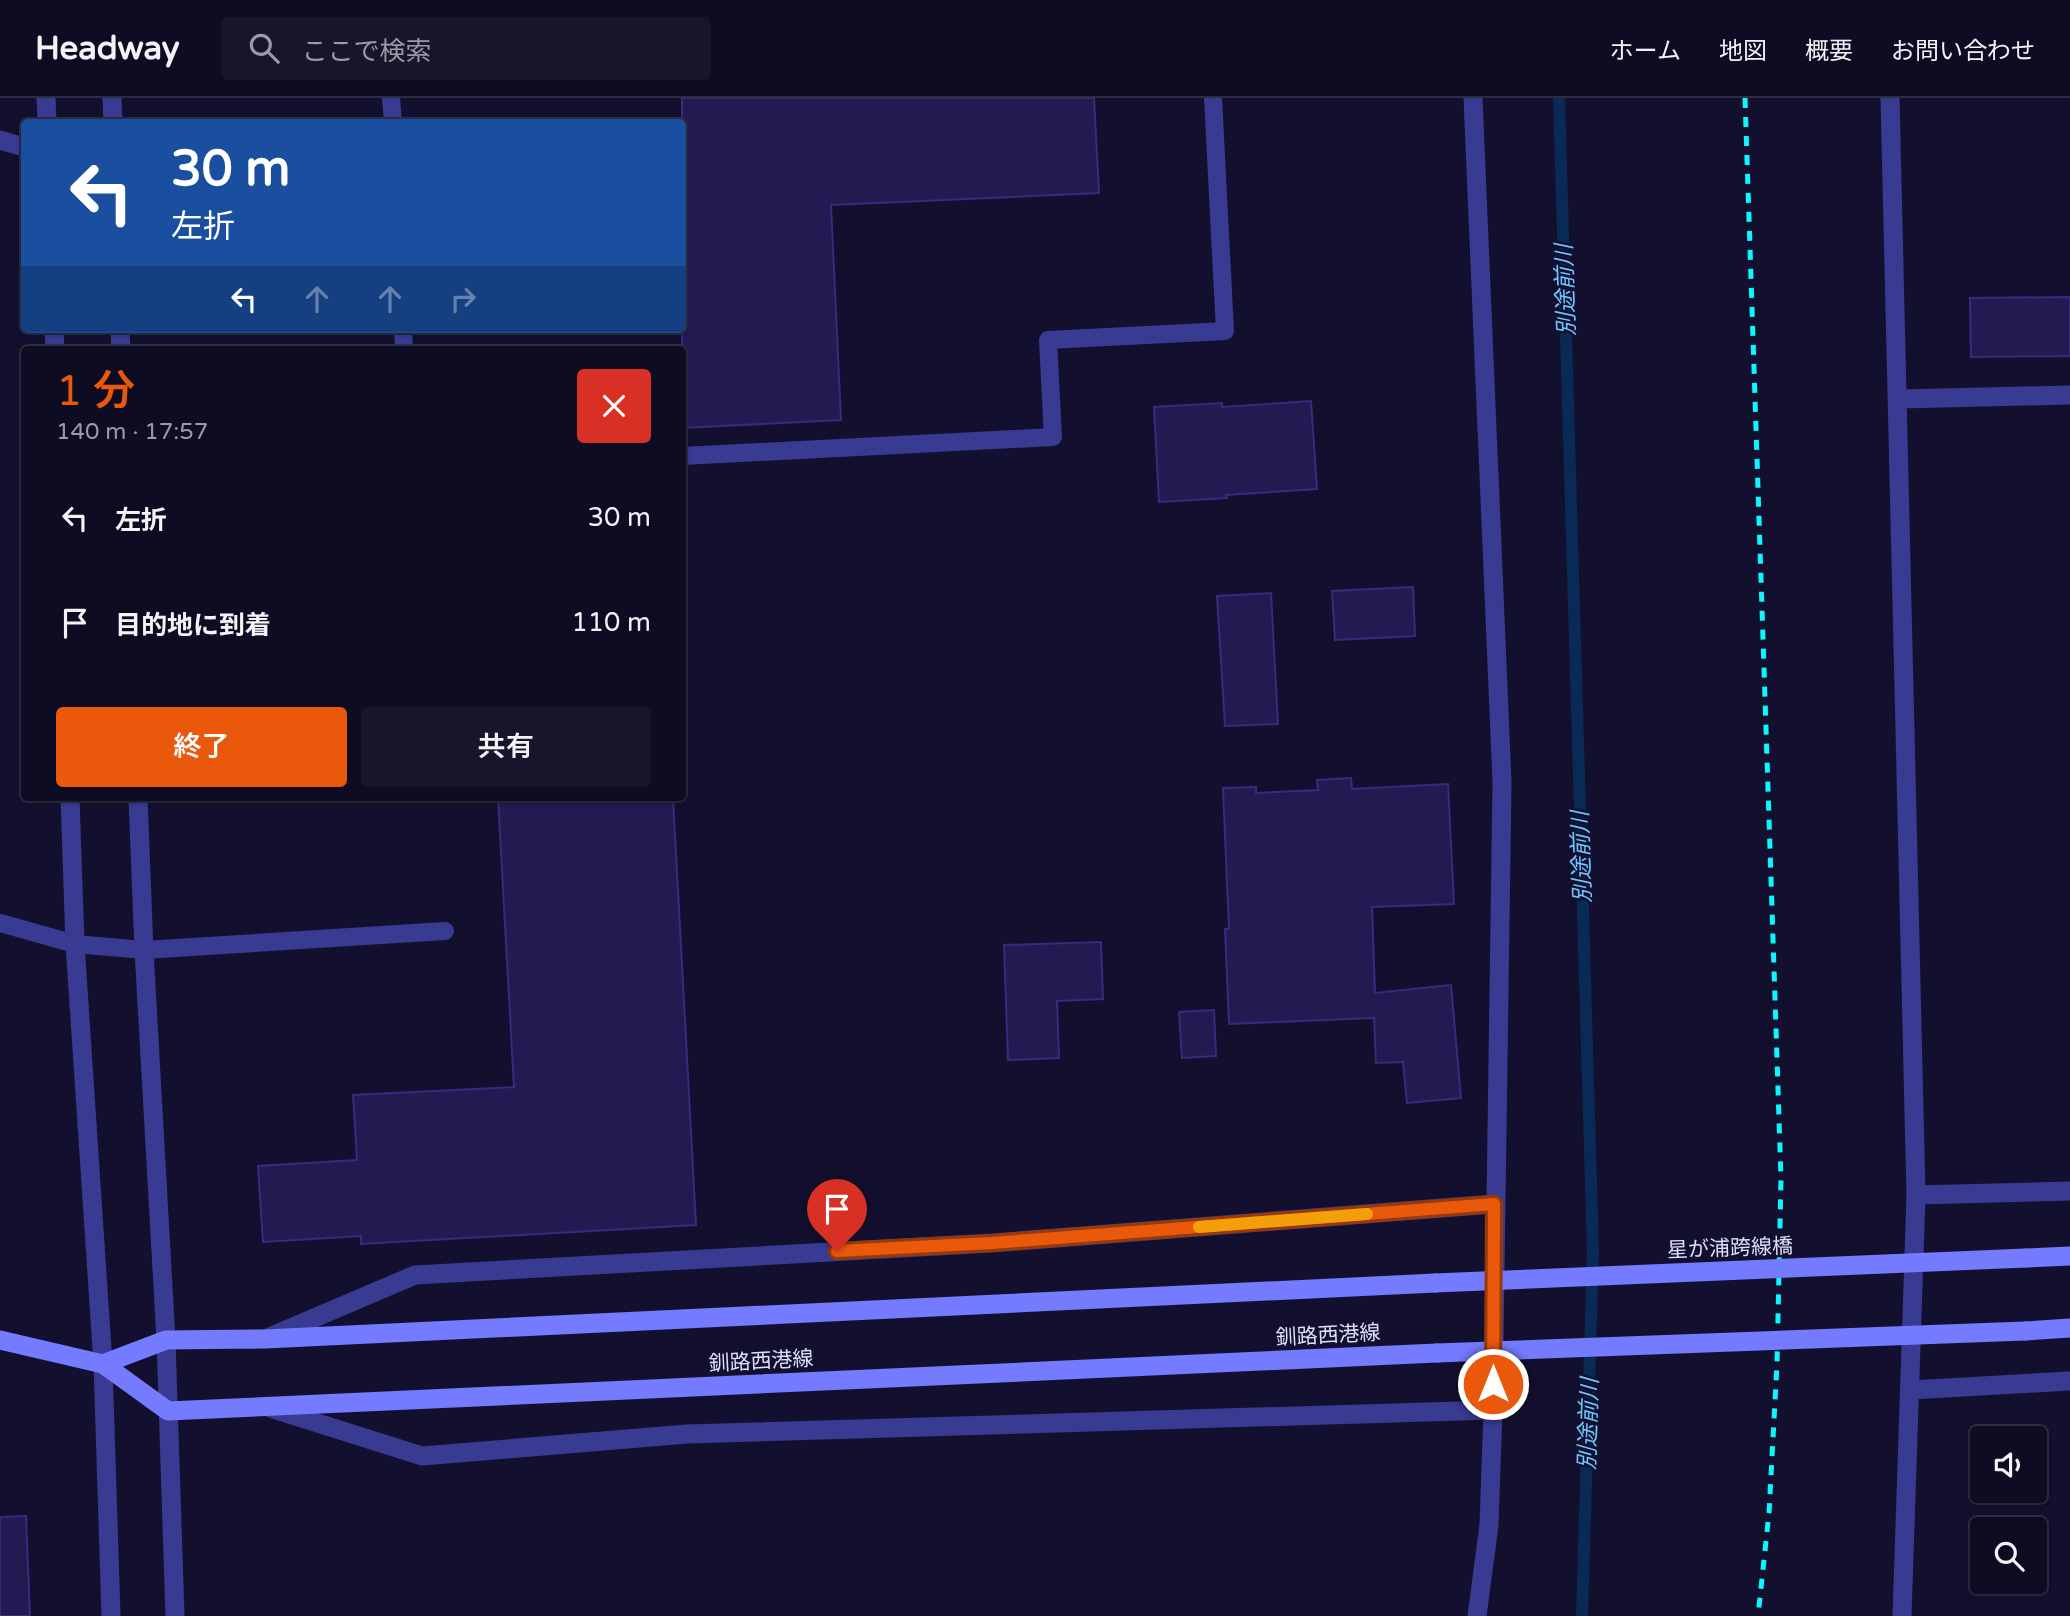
<!DOCTYPE html>
<html lang="ja">
<head>
<meta charset="utf-8">
<style>
	body { margin:0; font-family:"Varela Round","Noto Sans JP",sans-serif; background:#17152b; color:#f1f3f6; height:100vh; display:flex; flex-direction:column; font-size:26px; white-space:nowrap }
	* { box-sizing:border-box; margin:0 }
	p { font-size:23px; color:#9b9ba6 }
	.icon { flex:none; width:38px; height:38px; fill:none; stroke:currentColor; stroke-width:2; stroke-linecap:round; stroke-linejoin:round }
	.map { position:relative; flex:1; overflow:hidden }
	.sheet { position:absolute; left:21px; top:248px; width:665px; height:455px; display:flex; flex-direction:column; background:#0e0c23; border-radius:7px; box-shadow:0 2px 5px #0004,0 0 0 2px #2e2c41 }
	.sheet>* { flex:none }
	.banner { position:absolute; left:21px; top:21px; width:665px; height:214px; border-radius:7px; box-shadow:0 2px 5px #0004,0 0 0 2px #2e2c41; background:#1a4fa0; color:#fff; overflow:hidden }
	.buttons { position:absolute; left:1970px; top:1328px; display:grid; gap:14px }
	.buttons a { display:grid; place-items:center; width:77px; height:77px; border-radius:7px; background:#0e0c23; box-shadow:0 2px 5px #0004,0 0 0 2px #2e2c41; font-size:35px }
	.pin { position:absolute; display:grid; place-items:center; width:60px; height:60px; color:#fff; margin:-72px -30px; border-radius:50% 50% 50% 0; rotate:-45deg; box-shadow:0 0 7px #0007 }
	.pin .icon { rotate:45deg }
	.me { position:absolute; width:77px; margin:-38px; rotate:0deg; stroke-linejoin:round; filter:drop-shadow(0 0 5px #0008) }
	.turn { display:flex; align-items:center; gap:24px; height:147px; padding:0 35px; font-size:32px }
	.turn .icon { width:91px; height:91px; stroke-width:2.5 }
	.turn b { display:block; font-size:49px; line-height:60px }
	.lanes { display:flex; align-items:center; height:66px; padding:0 35px; background:#0003; justify-content:center; gap:35px; direction:ltr }
	.lanes .off { opacity:.35 }
	.round { display:grid; place-items:center; flex:none; width:74px; height:74px; border-radius:7px; background:#17152b }
	.headline { display:flex; align-items:center; justify-content:space-between; height:119px; padding:0 35px }
	h1 { font-size:42px; font-weight:600; line-height:52px; color:#ea580c }
	.cta { display:flex; gap:14px; margin-top:auto; padding:14px 35px }
	.cta a { flex:1; height:80px; border-radius:7px; background:#ea580c; color:#fff; font-size:28px; font-weight:600; line-height:80px; text-align:center }
	.cta a+a { background:#17152b; color:#f1f3f6 }
	ul { padding:0; list-style:none }
	li { display:flex; align-items:center; gap:21px; height:105px; padding:0 35px }
	li div { flex:1 }
	li b { display:block; font-size:26px }
	li em { font-style:normal }
	header { display:flex; align-items:center; gap:42px; box-sizing:border-box; height:98px; padding:0 35px; background:#0e0c23; border-bottom:2px solid #2e2c41 }
	header strong { font-size:33px }
	nav { display:flex; gap:38px; margin-inline-start:auto; font-size:24px }
	.search { width:490px; height:63px; background:#17152b; display:flex; align-items:center; gap:18px; box-sizing:border-box; padding:0 24px; border-radius:7px; color:#9b9ba6; font-size:26px }
	.map>svg:first-child { display:block }
	.lines { fill:none; stroke-linecap:round; stroke-linejoin:round }
	.stream { stroke:#092a54; stroke-width:12 }
	.building { fill:#221b51; stroke:#362b7f; stroke-width:2 }
	.service { stroke:#383b91; stroke-width:18 }
	.minor { stroke:#383b91; stroke-width:19 }
	.tertiary { stroke:#383b91; stroke-width:19 }
	.secondary { stroke:#757bff; stroke-width:19 }
	.rail { stroke:#0af8ff; stroke-width:5; stroke-dasharray:10 9; stroke-linecap:butt }
	.secondary-bridge { stroke:#757bff; stroke-width:19 }
	.route-casing { stroke:#983908; stroke-width:18 }
	.route { stroke:#ea580c; stroke-width:12 }
	.slow { stroke:#f59e0b; stroke-width:12 }
	.labels { text-anchor:middle; stroke-width:5; stroke-linejoin:round; paint-order:stroke }
	.street-label { font-size:21px; fill:#dfdeff; stroke:#13102f }
	.water-label { font-size:23px; font-style:italic; fill:#6cc6ff; stroke:#13102f }
</style>
</head>
<body>
<header>
<strong>Headway</strong>
<div class="search"><svg class="icon" aria-label="search" viewBox="0 0 24 24"><circle cx="10" cy="10" r="6"/><path d="M15 15l6 6"/></svg>ここで検索</div>
<nav><a>ホーム</a><a>地図</a><a>概要</a><a>お問い合わせ</a></nav>
</header>
<div class="map">
<svg width="2070" height="1518" viewBox="0 0 2070 1518">
	<rect width="100%" height="100%" fill="#13102f"/>
	<g class="lines">
		<!-- stream -->
		<path class="stream" d="M1559 0 1593 1153 1582 1518"/>
	</g>
	<!-- building -->
	<path class="building" d="M682 0H1094L1099 95 831 107 841 322 682 330Z
		M2070 199V258L1971 259 1970 200Z
		M1311 303 1317 391 1226 397 1227 400 1159 404 1154 309 1222 305V309Z
		M1413 489 1415 538 1335 542 1332 493Z
		M1271 495 1278 626 1225 628 1217 498Z
		M1351 680 1352 691 1448 686 1454 806 1372 809 1375 895 1451 887 1461 1000 1407 1005 1403 964 1376 965 1374 920 1229 926 1225 831H1229L1223 690 1256 689V695L1318 692 1317 682Z
		M498 700H673L696 1127 361 1146V1138L263 1144 258 1068 357 1062 353 997 514 989Z
		M1101 844 1103 901 1057 903 1059 960 1008 962 1004 847Z
		M1214 912 1216 958 1182 960 1179 914Z
		M26 1418 30 1518H0V1419Z"/>
	<g class="lines">
		<!-- service -->
		<path class="service" d="M391 0 393 24
			M403 231 404 252
			M682 358 1053 339 1048 242 1225 233 1213 0
			M0 825 75 846 144 852 445 833"/>
		<!-- minor -->
		<path class="minor" d="M1473 0 1502 684 1493 1312 1489 1427 1477 1518
			M1890 0 1916 1097 1902 1518
			M0 42 24 49
			M1900 301 2070 297
			M265 1241 415 1177 992 1145 1494 1106
			M270 1310 422 1358 687 1336 1493 1312"/>
		<!-- tertiary -->
		<path class="tertiary" d="M46 0 47 24
			M112 0 113 24
			M54 231 55 252
			M120 231 121 252
			M70 700 75 846 103 1266 111 1518
			M138 700 144 852 166 1242 175 1518
			M1916 1097 2070 1093
			M1910 1292 2070 1283"/>
		<!-- secondary -->
		<path class="secondary" d="M2026 1160 2070 1158
			M2025 1233 2070 1230
			M0 1242 103 1266 168 1313 1437 1255
			M103 1266 166 1242 265 1241 1435 1185"/>
		<!-- rail -->
		<path class="rail" d="M1745 0 1781 1081 1777 1266 1769 1415 1758 1518"/>
		<!-- secondary-bridge -->
		<path class="secondary-bridge" d="M1435 1185 2026 1160
			M1437 1255 2025 1233"/>
	</g>
	<g class="lines">
		<!-- route casing -->
		<g class="route-casing">
			<path id="route" d="M837 1153 992 1145 1494 1106 1493 1286"/>
		</g>
		<!-- route -->
		<use href="#route" class="route"/>
		<!-- slow -->
		<path class="slow" d="M1199 1129 1367 1116"/>
	</g>
	<g class="labels">
		<!-- street labels -->
		<g class="street-label">
			<text transform="translate(1730 1150) rotate(-2)" y="7">星が浦跨線橋</text>
			<text transform="translate(1328 1237) rotate(-3)" y="7">釧路西港線</text>
			<text transform="translate(761 1263) rotate(-3)" y="7">釧路西港線</text>
		</g>
		<!-- water labels -->
		<g class="water-label">
			<text transform="translate(1565 192) rotate(-92)" y="8">別途前川</text>
			<text transform="translate(1581 759) rotate(-92)" y="8">別途前川</text>
			<text transform="translate(1588 1326) rotate(-88)" y="8">別途前川</text>
		</g>
	</g>
</svg>
<div class="buttons">
<a><svg class="icon" aria-label="sound" viewBox="0 0 24 24"><path d="M4 9h4l5-4v14l-5-4H4zM17 9q2 3 0 6"/></svg></a>
<a><svg class="icon" aria-label="search" viewBox="0 0 24 24"><circle cx="10" cy="10" r="6"/><path d="M15 15l6 6"/></svg></a>
</div>
<div class="pin" style="left:837px;top:1153px;background:#d93025"><svg class="icon" aria-label="arrive" viewBox="0 0 24 24"><path d="M6 21V4h12l-3 4 3 4H6"/></svg></div>
<svg class="me" style="left:1493px;top:1286px" viewBox="-20 -20 40 40"><circle r="17" fill="#ea580c" stroke="#fff" stroke-width="3"/><path d="M0-11L8 9 0 5-8 9z" fill="#fff"/></svg>
<div class="banner">
<div class="turn"><svg class="icon" aria-label="left" viewBox="0 0 24 24"><path d="M17 20v-9H6M10 6l-5 5 5 5"/></svg><div><b>30 m</b>左折</div></div>
<div class="lanes"><svg class="icon" aria-label="left" viewBox="0 0 24 24"><path d="M17 20v-9H6M10 6l-5 5 5 5"/></svg><svg class="icon off" aria-label="ahead" viewBox="0 0 24 24"><path d="M12 20V5M6 11l6-6 6 6"/></svg><svg class="icon off" aria-label="ahead" viewBox="0 0 24 24"><path d="M12 20V5M6 11l6-6 6 6"/></svg><svg class="icon off" aria-label="right" viewBox="0 0 24 24"><path d="M7 20v-9h11M14 6l5 5-5 5"/></svg></div>
</div>
<section class="sheet">
<div class="headline"><div><h1>1 分</h1><p>140 m · 17:57</p></div><a class="round" style="background:#d93025;color:#fff"><svg class="icon" aria-label="close" viewBox="0 0 24 24"><path d="M6 6l12 12M18 6L6 18"/></svg></a></div>
<ul>
<li><svg class="icon" aria-label="left" viewBox="0 0 24 24"><path d="M17 20v-9H6M10 6l-5 5 5 5"/></svg><div><b>左折</b></div><em>30 m</em></li>
<li><svg class="icon" aria-label="arrive" viewBox="0 0 24 24"><path d="M6 21V4h12l-3 4 3 4H6"/></svg><div><b>目的地に到着</b></div><em>110 m</em></li>
</ul>
<div class="cta"><a>終了</a><a>共有</a></div>
</section>
</div>
</body>
</html>
